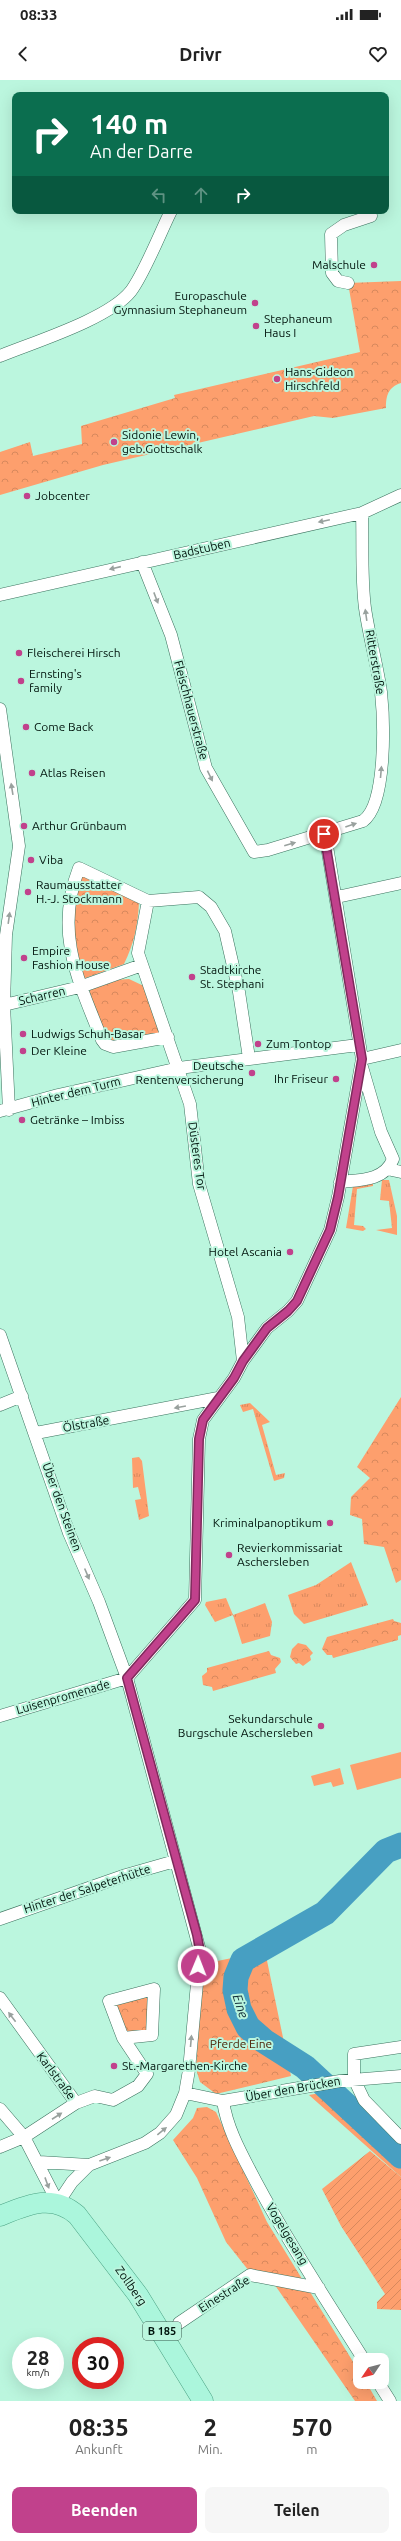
<!DOCTYPE html>
<html lang="de">
<head>
<meta charset="utf-8">
<style>
	body { margin:0; font-family:Ubuntu,sans-serif; background:#f6f6f6; color:#222; height:100vh; display:flex; flex-direction:column; font-size:15px; white-space:nowrap }
	* { box-sizing:border-box; margin:0 }
	p { font-size:13px; color:#767676 }
	.icon { flex:none; width:22px; height:22px; fill:none; stroke:currentColor; stroke-width:2; stroke-linecap:round; stroke-linejoin:round }
	.map { position:relative; height:2321px; overflow:hidden }
	.drawer { display:flex; flex-direction:column; background:#fff; flex:1 }
	.drawer>* { flex:none }
	.banner { position:absolute; left:12px; top:12px; width:377px; height:122px; border-radius:8px; box-shadow:0 4px 16px #0002; background:#0b6e4f; color:#fff; overflow:hidden }
	.needle { width:26px; rotate:235deg }
	.tools { position:absolute; left:353px; top:2273px; display:grid; gap:8px }
	.tools a { display:grid; place-items:center; width:36px; height:36px; border-radius:8px; background:#fff; box-shadow:0 4px 16px #0002; font-size:20px }
	.speed { position:absolute; left:12px; top:2257px; display:flex; gap:8px; font-size:20px; font-weight:700; text-align:center }
	.speed>* { display:grid; place-content:center; width:52px; height:52px; border-radius:50%; background:#fff; box-shadow:0 4px 16px #0002; line-height:1 }
	.speed small { font-size:10px; font-weight:400 }
	.speed .limit { border:6px solid #d22; background:#fff; color:#111 }
	.pin { position:absolute; display:grid; place-items:center; width:34px; height:34px; color:#fff; margin:-17px; border:2px solid #fff; border-radius:50%; box-shadow:0 1px 4px #0007 }
	.me { position:absolute; width:44px; margin:-22px; rotate:1deg; stroke-linejoin:round; filter:drop-shadow(0 0 3px #0008) }
	.turn { display:flex; align-items:center; gap:14px; height:84px; padding:0 12px; font-size:18px }
	.turn .icon { width:52px; height:52px; stroke-width:2.5 }
	.turn b { display:block; font-size:28px; line-height:34px }
	.lanes { display:flex; align-items:center; height:38px; padding:0 12px; background:#0003; justify-content:center; gap:20px; direction:ltr }
	.lanes .off { opacity:.35 }
	.eta { display:flex; justify-content:space-evenly; align-items:center; height:68px; text-align:center }
	.eta b { font-size:24px; font-weight:700; line-height:28px }
	.primary-button { display:flex; gap:8px; margin-top:auto; padding:8px 12px }
	.primary-button a { flex:1; height:46px; border-radius:8px; background:#c1418c; color:#fff; font-size:16px; font-weight:700; line-height:46px; text-align:center }
	.primary-button a+a { background:#f6f6f6; color:#222 }
	.status { display:flex; justify-content:space-between; align-items:center; height:28px; padding:0 20px; background:#fff; direction:ltr }
	.status svg { height:11px; fill:currentColor }
	header { display:flex; justify-content:space-between; align-items:center; height:52px; padding:0 12px; background:#fff; font-size:18px; font-weight:700 }
	.map>svg:first-child { display:block }
	.grass { fill:url(#grass-tufts) }
	.forest { fill:url(#forest-crowns) }
	.garden { fill:url(#garden-furrows) }
	.pitch { fill:#fd9f6d }
	.lines { fill:none; stroke-linecap:round; stroke-linejoin:round }
	.river { stroke:#479fc2; stroke-width:25 }
	.minor-casing { stroke:#3b725e; stroke-width:13 }
	.primary-casing { stroke:#4ba384; stroke-width:21 }
	.minor { stroke:#fff; stroke-width:12 }
	.primary { stroke:#abf6dc; stroke-width:20 }
	.oneway { fill:#99a19e }
	.route-casing { stroke:#7d2a5b; stroke-width:10 }
	.route { stroke:#c1418c; stroke-width:7 }
	.poi-dot { fill:#c1418c; stroke:#bbf6de; stroke-width:1.5 }
	.labels { text-anchor:middle; stroke-width:4; stroke-linejoin:round; paint-order:stroke }
	.shield { fill:#bbf6de; stroke:#38584c; stroke-width:1 }
	.shield-label { font-size:11px; font-weight:bold; fill:#00140d }
	.poi-label { font-size:12px; fill:#00140d; stroke:#bbf6de; text-anchor:start }
	.street-label { font-size:12px; fill:#00140d; stroke:#bbf6de }
	.park-label { font-size:12px; fill:#4b1e03; stroke:#bbf6de }
	.water-label { font-size:13px; font-style:italic; fill:#132e39; stroke:#bbf6de }
</style>
</head>
<body>
<div class="status"><b>08:33</b><svg viewBox="0 0 49 12"><path d="M0 12V9h3v3zM5 12V6h3v6zM10 12V3h3v9zM15 12V0h3v12zM26 1h20v11H26zM47 4h2v5h-2z"/></svg></div>
<header><svg class="icon" aria-label="back" viewBox="0 0 24 24"><path d="M15 5l-7 7 7 7"/></svg>Drivr<svg class="icon" aria-label="heart" viewBox="0 0 24 24"><path d="M12 20l-8-8c-3-5 5-10 8-4 3-6 11-1 8 4z"/></svg></header>
<div class="map">
<svg width="401" height="2321" viewBox="0 0 401 2321">
	<defs>
		<pattern id="grass-tufts" width="24" height="20" patternUnits="userSpaceOnUse"><rect width="24" height="20" fill="#fd9f6d"/><path d="M3 7l-1-3M5 7V3M7 7l1-3M15 17l-1-3M17 17v-4M19 17l1-3" fill="none" stroke="#d7885d"/></pattern>
		<pattern id="forest-crowns" width="20" height="18" patternUnits="userSpaceOnUse"><rect width="20" height="18" fill="#fd9f6d"/><path d="M2 6a3 3 0 1 1 6 0M12 15a3 3 0 1 1 6 0" fill="none" stroke="#d7885d"/></pattern>
		<pattern id="garden-furrows" width="10" height="10" patternUnits="userSpaceOnUse"><rect width="10" height="10" fill="#fd9f6d"/><path d="M-1 1l2-2M0 10L10 0M9 11l2-2" fill="none" stroke="#d7885d"/></pattern>
	</defs>
	<rect width="100%" height="100%" fill="#bbf6de"/>
	<!-- grass -->
	<path class="grass" d="M382 1100H389L397 1136V1155L376 1150 392 1148 389 1121 380 1120Z
		M373 1102V1106L357 1109 354 1145 363 1146 366 1149 363 1151 346 1148 353 1106Z
		M250 1323 270 1342 262 1345 276 1395 285 1393 284 1398 274 1401 253 1329 243 1332 240 1325Z
		M139 1377 142 1381 149 1436 139 1440 135 1420 141 1419 138 1407 133 1408 132 1378Z
		M351 1482 368 1525 304 1544 294 1534 288 1515 316 1505Z
		M226 1518 233 1535 265 1523 272 1542 270 1556 242 1564 233 1535 215 1542 205 1525 206 1522Z"/>
	<!-- forest -->
	<path class="forest" d="M401 201V303C388 307 386 316 386 328L333 338 314 336 103 385 0 415V372L30 362 33 376 82 364 81 346 175 318 174 315 360 272 348 203Z
		M81 794 139 822C138 845 134 864 124 884L83 899 71 844Z
		M129 899 146 907 162 952 114 963 105 958 88 914 91 908 114 900Z
		M401 1317V1500L396 1503 384 1467 364 1464 362 1439 350 1435 351 1417 370 1398 357 1387Z
		M393 1539 394 1541 401 1543V1555L398 1556V1560L333 1578 332 1575H327L322 1569 327 1557Z
		M298 1563 306 1565 313 1573 310 1576 311 1580 303 1586 299 1583 296 1584 290 1577 292 1569Z
		M269 1571 271 1575 280 1578 281 1582 275 1589 276 1593 213 1611 212 1607 203 1605 202 1596 207 1592V1588Z
		M265 1871 291 1996 216 2014 200 2002 196 1989 203 1884Z
		M150 1916 149 1952 125 1953 116 1924Z
		M342 2009 401 2068V2097L309 2015Z
		M207 2027 216 2032 267 2142 360 2293V2302H366L377 2321H355L268 2195 249 2191 226 2162 197 2098 173 2060 193 2038 197 2028Z"/>
	<!-- garden -->
	<path class="garden" d="M370 2071 401 2097V2230L377 2229V2222L385 2214 341 2146 322 2109Z"/>
	<!-- pitch -->
	<path class="pitch" d="M401 1672V1698L357 1710 350 1685Z
		M340 1688 344 1704 333 1707 331 1702 314 1706 311 1696Z"/>
	<g class="lines">
		<!-- river -->
		<path class="river" d="M401 1765 386 1771 325 1833 243 1880 236 1897 235 1910 239 1929 248 1947 264 1961 305 1987 401 2076"/>
		<!-- minor casing -->
		<g class="minor-casing">
			<path id="minor" d="M348 203 338 201 332 193 331 154 344 145 371 136 370 131
				M0 276C34 262 109 239 131 211 145 192 160 153 171 131
				M142 482 171 555 206 688 254 772 268 770 363 741C387 724 384 640 381 612 377 584 369 556 365 528 361 497 363 465 362 433
				M0 515 362 433 401 415
				M0 629 19 766 6 855 4 925 9 1030
				M337 817 401 803
				M148 821 199 817 211 827 225 851 239 912 249 978
				M4 925 80 907 142 885
				M168 957 113 967 105 964 102 960C78 900 54 852 79 788L148 821 138 873 190 1024 199 1104 238 1237 243 1281
				M362 979 401 970
				M0 1031 58 1015 179 988 358 965
				M387 1089 401 1092
				M340 1102C359 1100 385 1101 393 1079L381 1052 362 987
				M0 1255 69 1453 99 1522 127 1598 200 1871 189 1990 185 2013 176 2035 160 2053 145 2063 89 2085 39 2082
				M0 1325 22 1316
				M36 1353 218 1318
				M0 1636 127 1598 195 1520 199 1359 203 1340 234 1298 243 1281 267 1248 288 1231 297 1221 330 1150 338 1117 362 979 325 754
				M0 1839 126 1795 175 1781
				M0 1918 76 2023 24 2057 0 2067
				M401 1967 354 1974V1999L364 2020 401 2058
				M185 2013 223 2021 340 2001 401 1996
				M223 2021C227 2049 242 2075 255 2100 288 2162 327 2221 364 2280
				M76 2023 95 2016 113 2020 138 2006 147 1994 123 1958 109 1921 154 1909 152 1955 123 1958
				M0 2029 24 2057 58 2123 72 2102 89 2085
				M179 2243 250 2195 319 2208
				M378 2302 390 2321"/>
		</g>
		<!-- primary casing -->
		<g class="primary-casing">
			<path id="primary" d="M0 2136C27 2125 52 2113 77 2135L138 2215 203 2321"/>
		</g>
		<!-- minor -->
		<use href="#minor" class="minor"/>
		<!-- primary -->
		<use href="#primary" class="primary"/>
	</g>
	<!-- one-way arrows -->
	<defs><path id="oneway-solid" d="M-6-.8H1V-3.2L6.5 0L1 3.2V.8H-6Z"/></defs>
	<g class="oneway">
		<use href="#oneway-solid" transform="translate(324 441) rotate(168)"/>
		<use href="#oneway-solid" transform="translate(115 488) rotate(167)"/>
		<use href="#oneway-solid" transform="translate(156 518) rotate(69)"/>
		<use href="#oneway-solid" transform="translate(366 535) rotate(-98)"/>
		<use href="#oneway-solid" transform="translate(381 692) rotate(-85)"/>
		<use href="#oneway-solid" transform="translate(210 696) rotate(64)"/>
		<use href="#oneway-solid" transform="translate(12 709) rotate(-99)"/>
		<use href="#oneway-solid" transform="translate(351 745) rotate(-19)"/>
		<use href="#oneway-solid" transform="translate(290 764) rotate(-16)"/>
		<use href="#oneway-solid" transform="translate(9 838) rotate(-82)"/>
		<use href="#oneway-solid" transform="translate(180 1327) rotate(170)"/>
		<use href="#oneway-solid" transform="translate(87 1494) rotate(67)"/>
		<use href="#oneway-solid" transform="translate(12 1937) rotate(-127)"/>
		<use href="#oneway-solid" transform="translate(191 1961) rotate(-85)"/>
		<use href="#oneway-solid" transform="translate(57 2036) rotate(-33)"/>
		<use href="#oneway-solid" transform="translate(162 2051) rotate(-39)"/>
		<use href="#oneway-solid" transform="translate(105 2079) rotate(-19)"/>
		<use href="#oneway-solid" transform="translate(47 2103) rotate(70)"/>
	</g>
	<g class="lines">
		<!-- route casing -->
		<g class="route-casing">
			<path id="route" d="M198 1886 200 1871 197 1855 127 1598 195 1520 199 1359 203 1340 234 1298 243 1281 267 1248 288 1231 297 1221 330 1150 338 1117 362 979 324 754"/>
		</g>
		<!-- route -->
		<use href="#route" class="route"/>
	</g>
	<!-- markers -->
	<g class="poi-dot">
		<circle cx="374" cy="185" r="4"/>
		<circle cx="255" cy="223" r="4"/>
		<circle cx="256" cy="246" r="4"/>
		<circle cx="277" cy="299" r="4"/>
		<circle cx="114" cy="362" r="4"/>
		<circle cx="27" cy="416" r="4"/>
		<circle cx="19" cy="573" r="4"/>
		<circle cx="21" cy="601" r="4"/>
		<circle cx="26" cy="647" r="4"/>
		<circle cx="32" cy="693" r="4"/>
		<circle cx="24" cy="746" r="4"/>
		<circle cx="31" cy="780" r="4"/>
		<circle cx="28" cy="812" r="4"/>
		<circle cx="24" cy="878" r="4"/>
		<circle cx="192" cy="897" r="4"/>
		<circle cx="23" cy="954" r="4"/>
		<circle cx="258" cy="964" r="4"/>
		<circle cx="23" cy="971" r="4"/>
		<circle cx="252" cy="993" r="4"/>
		<circle cx="336" cy="999" r="4"/>
		<circle cx="22" cy="1040" r="4"/>
		<circle cx="290" cy="1172" r="4"/>
		<circle cx="330" cy="1443" r="4"/>
		<circle cx="229" cy="1475" r="4"/>
		<circle cx="321" cy="1646" r="4"/>
		<circle cx="114" cy="1986" r="4"/>
	</g>
	<g class="labels">
		<!-- shield labels -->
		<rect class="shield" x="143" y="2242" width="38" height="18" rx="3"/>
		<g class="shield-label">
			<text x="162" y="2255">B 185</text>
		</g>
		<!-- poi labels -->
		<g class="poi-label">
			<text x="366" y="189" text-anchor="end">Malschule</text>
			<text x="247" y="220" text-anchor="end">Europaschule<tspan x="247" dy="14">Gymnasium Stephaneum</tspan></text>
			<text x="264" y="243">Stephaneum<tspan x="264" dy="14">Haus I</tspan></text>
			<text x="285" y="296">Hans-Gideon<tspan x="285" dy="14">Hirschfeld</tspan></text>
			<text x="122" y="359">Sidonie Lewin,<tspan x="122" dy="14">geb.Gottschalk</tspan></text>
			<text x="35" y="420">Jobcenter</text>
			<text x="27" y="577">Fleischerei Hirsch</text>
			<text x="29" y="598">Ernsting's<tspan x="29" dy="14">family</tspan></text>
			<text x="34" y="651">Come Back</text>
			<text x="40" y="697">Atlas Reisen</text>
			<text x="32" y="750">Arthur Grünbaum</text>
			<text x="39" y="784">Viba</text>
			<text x="36" y="809">Raumausstatter<tspan x="36" dy="14">H.-J. Stockmann</tspan></text>
			<text x="32" y="875">Empire<tspan x="32" dy="14">Fashion House</tspan></text>
			<text x="200" y="894">Stadtkirche<tspan x="200" dy="14">St. Stephani</tspan></text>
			<text x="31" y="958">Ludwigs Schuh-Basar</text>
			<text x="266" y="968">Zum Tontop</text>
			<text x="31" y="975">Der Kleine</text>
			<text x="244" y="990" text-anchor="end">Deutsche<tspan x="244" dy="14">Rentenversicherung</tspan></text>
			<text x="328" y="1003" text-anchor="end">Ihr Friseur</text>
			<text x="30" y="1044">Getränke – Imbiss</text>
			<text x="282" y="1176" text-anchor="end">Hotel Ascania</text>
			<text x="322" y="1447" text-anchor="end">Kriminalpanoptikum</text>
			<text x="237" y="1472">Revierkommissariat<tspan x="237" dy="14">Aschersleben</tspan></text>
			<text x="313" y="1643" text-anchor="end">Sekundarschule<tspan x="313" dy="14">Burgschule Aschersleben</tspan></text>
			<text x="122" y="1990">St.-Margarethen-Kirche</text>
		</g>
		<!-- street labels -->
		<g class="street-label">
			<text transform="translate(202 469) rotate(-13)" y="4">Badstuben</text>
			<text transform="translate(375 582) rotate(80)" y="4">Ritterstraße</text>
			<text transform="translate(191 630) rotate(75)" y="4">Fleischhauerstraße</text>
			<text transform="translate(42 916) rotate(-13)" y="4">Scharren</text>
			<text transform="translate(76 1012) rotate(-14)" y="4">Hinter dem Turm</text>
			<text transform="translate(197 1076) rotate(82)" y="4">Düsteres Tor</text>
			<text transform="translate(86 1344) rotate(-10)" y="4">Ölstraße</text>
			<text transform="translate(62 1427) rotate(70)" y="4">Über den Steinen</text>
			<text transform="translate(63 1617) rotate(-16)" y="4">Luisenpromenade</text>
			<text transform="translate(87 1809) rotate(-18)" y="4">Hinter der Salpeterhütte</text>
			<text transform="translate(56 1996) rotate(53)" y="4">Karlstraße</text>
			<text transform="translate(293 2009) rotate(-10)" y="4">Über den Brücken</text>
			<text transform="translate(287 2154) rotate(59)" y="4">Vogelgesang</text>
			<text transform="translate(131 2206) rotate(55)" y="4">Zollberg</text>
			<text transform="translate(224 2214) rotate(-32)" y="4">Einestraße</text>
		</g>
		<!-- park labels -->
		<g class="park-label">
			<text x="241" y="1968">Pferde Eine</text>
		</g>
		<!-- water labels -->
		<g class="water-label">
			<text transform="translate(241 1926) rotate(72)" y="5">Eine</text>
		</g>
	</g>
</svg>
<div class="tools">
<a><svg class="needle" viewBox="-14 -14 28 28"><path d="M0-13l5 13h-10z" fill="#e53935"/><path d="M0 13l5-13h-10z" fill="#767676"/></svg></a>
</div>
<div class="speed"><div>28<small>km/h</small></div><div class="limit">30</div></div>
<div class="pin" style="left:324px;top:754px;background:#d93025"><svg class="icon" aria-label="arrive" viewBox="0 0 24 24"><path d="M6 21V4h12l-3 4 3 4H6"/></svg></div>
<svg class="me" style="left:198px;top:1886px" viewBox="-20 -20 40 40"><circle r="17" fill="#c1418c" stroke="#fff" stroke-width="3"/><path d="M0-11L8 9 0 5-8 9z" fill="#fff"/></svg>
<div class="banner">
<div class="turn"><svg class="icon" aria-label="right" viewBox="0 0 24 24"><path d="M7 20v-9h11M14 6l5 5-5 5"/></svg><div><b>140 m</b>An der Darre</div></div>
<div class="lanes"><svg class="icon off" aria-label="left" viewBox="0 0 24 24"><path d="M17 20v-9H6M10 6l-5 5 5 5"/></svg><svg class="icon off" aria-label="ahead" viewBox="0 0 24 24"><path d="M12 20V5M6 11l6-6 6 6"/></svg><svg class="icon" aria-label="right" viewBox="0 0 24 24"><path d="M7 20v-9h11M14 6l5 5-5 5"/></svg></div>
</div>
</div>
<section class="drawer">
<div class="eta">
<div><b>08:35</b><p>Ankunft</p></div>
<div><b>2</b><p>Min.</p></div>
<div><b>570</b><p>m</p></div>
</div>
<div class="primary-button"><a>Beenden</a><a>Teilen</a></div>
</section>
</body>
</html>
